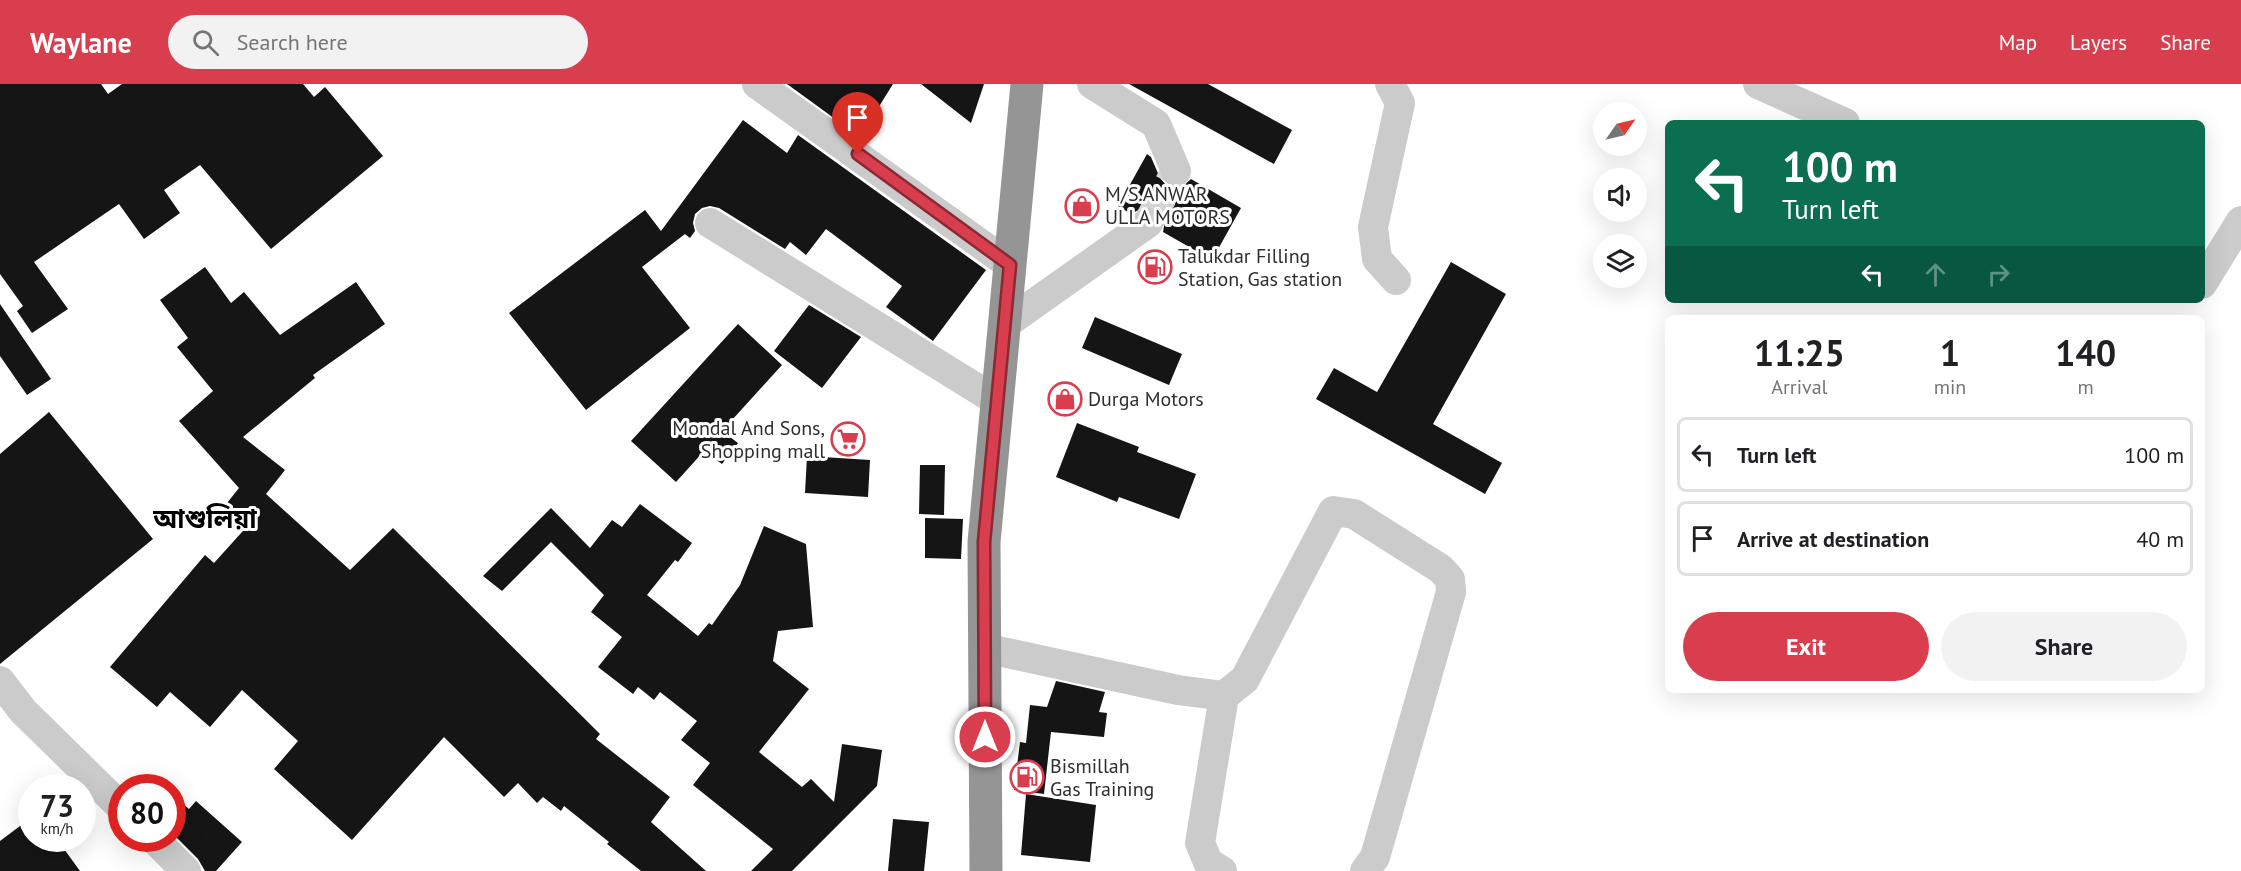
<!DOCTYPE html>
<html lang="en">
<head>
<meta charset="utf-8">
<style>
	body { margin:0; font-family:"PT Sans","Noto Sans Bengali",sans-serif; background:#f2f2f2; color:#202124; height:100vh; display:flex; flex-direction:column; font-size:22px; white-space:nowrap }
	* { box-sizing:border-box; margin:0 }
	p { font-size:20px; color:#757577 }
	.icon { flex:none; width:33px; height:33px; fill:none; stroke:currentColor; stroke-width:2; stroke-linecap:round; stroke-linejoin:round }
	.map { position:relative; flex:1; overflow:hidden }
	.panel { position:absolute; left:1665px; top:231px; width:540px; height:378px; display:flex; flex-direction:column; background:#fff; border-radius:9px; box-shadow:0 6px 24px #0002 }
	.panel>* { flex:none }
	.banner { position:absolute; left:1665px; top:36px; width:540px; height:183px; border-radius:9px; box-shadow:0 6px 24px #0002; background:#0b6e4f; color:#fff; overflow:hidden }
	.needle { width:39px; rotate:56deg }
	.fabs { position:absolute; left:1593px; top:18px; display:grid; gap:12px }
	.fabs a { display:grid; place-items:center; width:54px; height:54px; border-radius:50%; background:#fff; box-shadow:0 6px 24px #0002; font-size:30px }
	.speed { position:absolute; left:18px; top:690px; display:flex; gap:12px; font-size:30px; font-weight:700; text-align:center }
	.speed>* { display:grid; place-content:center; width:78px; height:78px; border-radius:50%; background:#fff; box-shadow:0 6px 24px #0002; line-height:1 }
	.speed small { font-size:15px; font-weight:400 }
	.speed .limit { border:9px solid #d22; background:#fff; color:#111 }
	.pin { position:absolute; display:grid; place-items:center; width:51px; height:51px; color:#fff; margin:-62px -26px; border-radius:50% 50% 50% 0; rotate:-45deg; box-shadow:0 0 6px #0007 }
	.pin .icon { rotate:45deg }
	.me { position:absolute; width:66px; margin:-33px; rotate:0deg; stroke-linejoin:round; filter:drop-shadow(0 0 4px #0008) }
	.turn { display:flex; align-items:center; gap:21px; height:126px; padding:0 18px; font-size:27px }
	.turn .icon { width:78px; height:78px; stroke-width:2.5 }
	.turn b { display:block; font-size:42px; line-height:51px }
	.lanes { display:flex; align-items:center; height:57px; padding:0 18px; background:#0003; justify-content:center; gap:30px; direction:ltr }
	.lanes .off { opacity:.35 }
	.eta { display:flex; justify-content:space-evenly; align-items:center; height:102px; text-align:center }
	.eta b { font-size:36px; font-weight:700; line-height:42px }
	.button { display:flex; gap:12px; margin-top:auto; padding:12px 18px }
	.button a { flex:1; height:69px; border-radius:36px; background:#d83e4d; color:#fff; font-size:24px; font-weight:700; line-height:69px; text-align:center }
	.button a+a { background:#f2f2f2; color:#202124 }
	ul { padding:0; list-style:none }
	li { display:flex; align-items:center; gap:18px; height:75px; margin:0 12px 9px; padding:0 6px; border:3px solid #e0e0e0; border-radius:9px }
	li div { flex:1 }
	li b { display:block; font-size:22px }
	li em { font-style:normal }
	header { display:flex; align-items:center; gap:36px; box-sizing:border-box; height:84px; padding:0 30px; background:#d83e4d; color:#fff }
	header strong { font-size:28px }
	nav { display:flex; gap:33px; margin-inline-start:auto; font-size:21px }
	.search { width:420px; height:54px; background:#f2f2f2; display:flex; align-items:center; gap:15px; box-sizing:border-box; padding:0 21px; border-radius:33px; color:#757577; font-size:22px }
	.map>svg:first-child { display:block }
	.building { fill:#151515 }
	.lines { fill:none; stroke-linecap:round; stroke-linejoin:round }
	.minor-tunnel { stroke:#d5d5d5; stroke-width:30; stroke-dasharray:30 15; stroke-linecap:butt }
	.minor { stroke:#cbcbcb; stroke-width:30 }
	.highway { stroke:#959595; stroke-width:33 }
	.route-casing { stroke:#8c2832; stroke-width:15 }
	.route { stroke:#d83e4d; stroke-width:10 }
	.labels { text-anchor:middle; stroke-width:6; stroke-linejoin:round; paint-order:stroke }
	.poi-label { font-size:20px; fill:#2e2e2e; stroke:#fff; text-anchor:start }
	.district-label { font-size:26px; font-weight:bold; fill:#000; stroke:#fff }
</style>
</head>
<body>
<header>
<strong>Waylane</strong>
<div class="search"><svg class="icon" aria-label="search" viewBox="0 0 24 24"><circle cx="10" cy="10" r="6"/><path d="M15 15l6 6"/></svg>Search here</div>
<nav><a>Map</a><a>Layers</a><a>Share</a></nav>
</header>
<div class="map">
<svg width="2241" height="787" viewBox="0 0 2241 787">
	<rect width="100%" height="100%" fill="#fff"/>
	<!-- building -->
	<path class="building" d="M0 0H101L108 10 122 0H303L314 13 325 3 383 72 271 165 200 81 164 106 180 129 144 155 119 120 34 178 68 225 32 249 17 227 23 222 0 190Z
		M787 0H893L860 53Z
		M921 0H984L971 39Z
		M1129 0H1208L1292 46 1274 80Z
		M743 36 787 69 798 51 986 186 933 257 886 223 902 202 826 145 806 171 790 158 785 165 719 124 710 122 702 124 695 130 693 139 695 147 690 154 685 150 642 183 690 244 586 326 509 229 645 126 661 147Z
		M1147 70 1151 73 1160 94 1166 101 1173 104 1182 103 1191 95 1241 124 1212 176 1163 148 1165 137 1162 129 1156 124 1146 122 1131 130 1118 122Z
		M1451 178 1506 210 1433 340 1502 379 1485 410 1316 315 1334 284 1377 308Z
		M205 183 231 219 244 208 280 251 356 198 385 240 313 291 315 294 243 353 285 386 266 410 350 486 393 444 600 650 596 655 670 713 651 738 706 787H641L607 760 609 758 564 722 561 727 543 713 537 719 518 699 504 713 444 653 352 756 274 685 298 657 242 606 210 643 170 608 157 623 110 583 205 471 214 479 251 438 227 419 239 404 179 337 213 307 177 263 188 254 160 216Z
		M0 220 51 295 27 311 0 272Z
		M809 221 861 253 822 304 774 267Z
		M1095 233 1182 270 1169 301 1082 264Z
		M738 240 782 281 722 347 738 359 722 380 704 367 676 398 631 357Z
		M49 328 153 455 0 580V370Z
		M1077 339 1139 363 1137 368 1196 390 1179 435 1119 413 1117 418 1056 393Z
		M807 372 870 376 868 413 805 409Z
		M920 381H945L944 431 919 430Z
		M640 420 692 459 678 478 675 476 647 511 698 552 709 539 712 541 740 501 764 442 806 460 813 543 778 547 773 577 809 605 759 668 802 703 811 695 834 718 842 660 882 666 877 702 792 787H751L773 765 693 701 710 679 681 656 697 637 660 608 654 616 638 603 633 610 598 583 622 553 591 528 604 511 551 458 502 507 483 492 551 424 590 464 612 436 622 443Z
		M925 434 963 435 961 475 925 474Z
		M1056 597 1105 608 1099 628 1107 629 1104 653 1051 648 1044 710 1014 706 1020 658 1026 659 1030 621 1047 623Z
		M1026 710 1096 721 1090 778 1021 771Z
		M172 711 189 725 196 717 242 758 216 787H205L198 775 172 749Z
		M32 733V754H56L80 787H0V757Z
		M893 735 929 738 924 787H888Z"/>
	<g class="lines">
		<!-- minor-tunnel -->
		<path class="minor-tunnel" d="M1148 139 1176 87"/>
		<!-- minor -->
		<path class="minor" d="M757 0 1010 181
			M1092 0 1156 40 1176 87
			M1390 0 1400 19 1373 143 1377 175 1396 196
			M1758 0 1845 39
			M710 139 997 317
			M2202 200 2241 137
			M1004 241 1148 139
			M984 564 1178 606 1224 612
			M0 597 23 627 122 724
			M153 754 186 787
			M1222 787 1208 778 1200 759 1224 612 1245 595 1333 427 1354 430 1441 485 1450 495 1451 508 1375 773 1365 787"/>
		<!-- highway -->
		<path class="highway" d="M986 787 984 458 1027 0"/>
	</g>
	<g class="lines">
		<!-- route casing -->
		<g class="route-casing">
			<path id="route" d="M858 70 1010 181 984 458 985 653"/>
		</g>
		<!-- route -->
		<use href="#route" class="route"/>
	</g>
	<!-- icons -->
	<defs>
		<g id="shop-ring" transform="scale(1.725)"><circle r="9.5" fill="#fff" stroke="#d83e4d" stroke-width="1.5"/><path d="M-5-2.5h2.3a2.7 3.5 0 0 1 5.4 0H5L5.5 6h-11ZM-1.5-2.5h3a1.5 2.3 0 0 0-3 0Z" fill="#d83e4d"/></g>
		<g id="fuel-ring" transform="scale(1.725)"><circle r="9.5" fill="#fff" stroke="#d83e4d" stroke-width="1.5"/><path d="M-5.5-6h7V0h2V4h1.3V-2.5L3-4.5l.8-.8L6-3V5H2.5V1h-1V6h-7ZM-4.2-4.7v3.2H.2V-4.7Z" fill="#d83e4d"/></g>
		<g id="supermarket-ring" transform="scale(1.725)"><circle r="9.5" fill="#fff" stroke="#d83e4d" stroke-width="1.5"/><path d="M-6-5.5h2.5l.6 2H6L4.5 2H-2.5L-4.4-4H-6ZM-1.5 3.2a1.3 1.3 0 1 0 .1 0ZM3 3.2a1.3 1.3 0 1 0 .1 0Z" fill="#d83e4d"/></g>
	</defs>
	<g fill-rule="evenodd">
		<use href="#shop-ring" x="1082" y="122"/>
		<use href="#fuel-ring" x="1155" y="183"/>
		<use href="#shop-ring" x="1065" y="315"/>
		<use href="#supermarket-ring" x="848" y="355"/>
		<use href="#fuel-ring" x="1027" y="693"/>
	</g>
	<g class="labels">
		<!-- poi labels -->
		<g class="poi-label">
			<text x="1105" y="117">M/S.ANWAR<tspan x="1105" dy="23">ULLA MOTORS</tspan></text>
			<text x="1178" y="179">Talukdar Filling<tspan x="1178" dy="23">Station, Gas station</tspan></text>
			<text x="1088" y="322">Durga Motors</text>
			<text x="825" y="351" text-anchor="end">Mondal And Sons,<tspan x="825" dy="23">Shopping mall</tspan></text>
			<text x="1050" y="689">Bismillah<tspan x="1050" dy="23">Gas Training</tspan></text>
		</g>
		<!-- district labels -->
		<g class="district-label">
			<text x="205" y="444">আশুলিয়া</text>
		</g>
	</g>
</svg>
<div class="fabs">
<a><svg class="needle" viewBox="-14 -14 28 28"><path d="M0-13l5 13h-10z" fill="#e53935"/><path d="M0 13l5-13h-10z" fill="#757577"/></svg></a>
<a><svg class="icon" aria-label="sound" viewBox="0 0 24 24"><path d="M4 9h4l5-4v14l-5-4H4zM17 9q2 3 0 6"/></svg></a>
<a><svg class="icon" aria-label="layers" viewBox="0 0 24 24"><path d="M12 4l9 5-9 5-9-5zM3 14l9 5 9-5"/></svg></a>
</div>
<div class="speed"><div>73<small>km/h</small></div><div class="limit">80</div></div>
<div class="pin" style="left:858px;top:70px;background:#d93025"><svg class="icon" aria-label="arrive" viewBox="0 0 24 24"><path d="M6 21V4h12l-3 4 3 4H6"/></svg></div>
<svg class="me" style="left:985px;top:653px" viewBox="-20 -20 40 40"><circle r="17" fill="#d83e4d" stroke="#fff" stroke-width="3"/><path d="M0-11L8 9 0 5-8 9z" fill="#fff"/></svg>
<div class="banner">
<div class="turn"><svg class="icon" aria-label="left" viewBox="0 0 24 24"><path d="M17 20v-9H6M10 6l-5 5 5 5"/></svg><div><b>100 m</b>Turn left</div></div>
<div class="lanes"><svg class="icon" aria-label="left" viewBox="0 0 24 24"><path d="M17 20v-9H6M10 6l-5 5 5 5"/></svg><svg class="icon off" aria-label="ahead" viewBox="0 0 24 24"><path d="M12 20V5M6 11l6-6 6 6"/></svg><svg class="icon off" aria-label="right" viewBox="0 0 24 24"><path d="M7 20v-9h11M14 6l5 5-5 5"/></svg></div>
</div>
<section class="panel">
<div class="eta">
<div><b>11:25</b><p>Arrival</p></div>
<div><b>1</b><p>min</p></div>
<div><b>140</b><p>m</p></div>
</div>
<ul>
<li><svg class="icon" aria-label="left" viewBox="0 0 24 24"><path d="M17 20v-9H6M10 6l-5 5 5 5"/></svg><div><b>Turn left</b></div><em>100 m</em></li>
<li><svg class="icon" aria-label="arrive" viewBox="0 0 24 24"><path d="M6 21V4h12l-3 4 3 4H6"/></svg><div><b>Arrive at destination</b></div><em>40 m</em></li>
</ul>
<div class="button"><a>Exit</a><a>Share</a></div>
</section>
</div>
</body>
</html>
